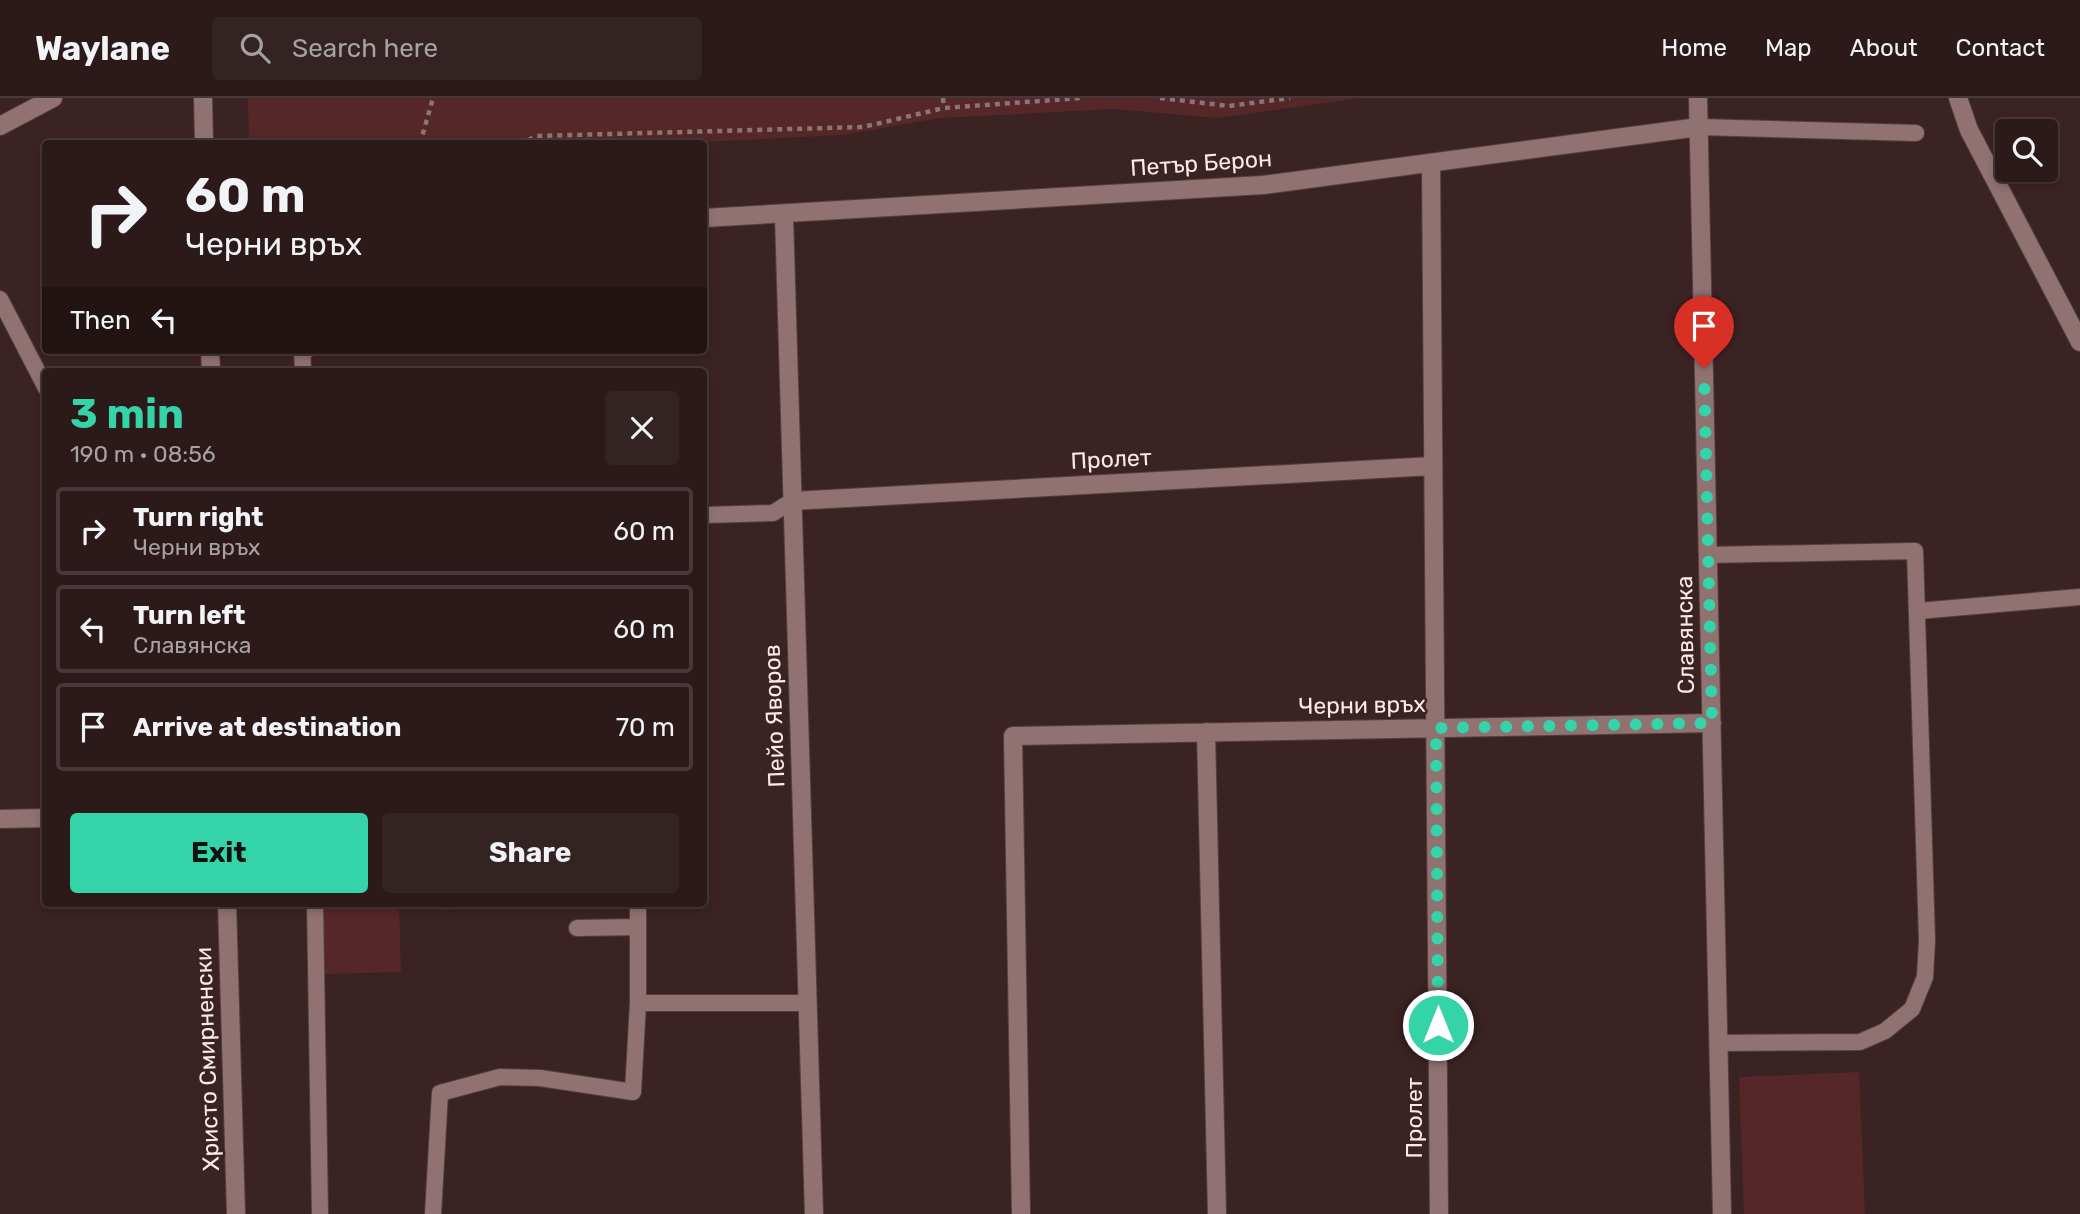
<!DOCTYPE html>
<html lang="en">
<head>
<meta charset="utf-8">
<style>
	body { margin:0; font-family:Rubik,sans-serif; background:#342323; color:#f1f3f6; height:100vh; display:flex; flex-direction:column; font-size:26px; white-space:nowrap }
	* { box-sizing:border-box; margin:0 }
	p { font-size:23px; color:#a6a1a2 }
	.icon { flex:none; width:38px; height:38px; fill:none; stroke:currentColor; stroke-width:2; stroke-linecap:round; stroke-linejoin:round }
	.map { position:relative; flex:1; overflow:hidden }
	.panel { position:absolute; left:42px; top:270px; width:665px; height:539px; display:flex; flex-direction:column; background:#2c1a1a; border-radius:7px; box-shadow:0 4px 10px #0003,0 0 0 2px #483839 }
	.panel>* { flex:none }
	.banner { position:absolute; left:42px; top:42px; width:665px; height:214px; border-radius:7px; box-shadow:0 4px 10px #0003,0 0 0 2px #483839; background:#2c1a1a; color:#f1f3f6; overflow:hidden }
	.controls { position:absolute; left:1995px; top:21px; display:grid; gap:14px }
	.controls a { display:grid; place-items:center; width:63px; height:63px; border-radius:7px; background:#2c1a1a; box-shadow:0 4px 10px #0003,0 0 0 2px #483839; font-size:35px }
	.pin { position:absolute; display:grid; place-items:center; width:60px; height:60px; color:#fff; margin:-72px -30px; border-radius:50% 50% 50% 0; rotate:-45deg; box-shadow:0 0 7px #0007 }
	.pin .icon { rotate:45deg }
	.me { position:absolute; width:77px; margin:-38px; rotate:0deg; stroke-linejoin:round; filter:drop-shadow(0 0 5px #0008) }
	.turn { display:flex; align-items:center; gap:24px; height:147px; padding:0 28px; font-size:32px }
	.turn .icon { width:91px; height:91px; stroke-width:2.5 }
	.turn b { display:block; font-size:49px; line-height:60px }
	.then { display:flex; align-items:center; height:66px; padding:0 28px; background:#0003; gap:14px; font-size:26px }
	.round { display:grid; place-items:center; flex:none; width:74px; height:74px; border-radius:7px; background:#342323 }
	.overview { display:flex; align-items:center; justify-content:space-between; height:119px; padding:0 28px }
	h1 { font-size:42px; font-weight:700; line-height:52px; color:#34d4a8 }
	.primary-button { display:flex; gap:14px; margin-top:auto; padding:14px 28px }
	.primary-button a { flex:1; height:80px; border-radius:7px; background:#34d4a8; color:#111; font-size:28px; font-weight:700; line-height:80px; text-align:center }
	.primary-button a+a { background:#342323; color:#f1f3f6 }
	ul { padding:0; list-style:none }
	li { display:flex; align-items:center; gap:21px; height:88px; margin:0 14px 10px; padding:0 14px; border:4px solid #483839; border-radius:7px }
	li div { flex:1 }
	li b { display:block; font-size:26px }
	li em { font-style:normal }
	header { display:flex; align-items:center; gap:42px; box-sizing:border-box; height:98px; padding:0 35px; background:#2c1a1a; border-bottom:2px solid #483839 }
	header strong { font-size:33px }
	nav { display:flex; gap:38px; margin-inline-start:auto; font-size:24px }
	.search { width:490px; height:63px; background:#342323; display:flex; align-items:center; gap:18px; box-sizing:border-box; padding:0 24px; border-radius:7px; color:#a6a1a2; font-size:26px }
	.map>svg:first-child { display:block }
	.green { fill:#562729 }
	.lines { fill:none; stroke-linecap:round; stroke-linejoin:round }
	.service-casing { stroke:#554041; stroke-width:18 }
	.minor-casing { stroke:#554041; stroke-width:20 }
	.tertiary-casing { stroke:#554041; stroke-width:20 }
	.path { stroke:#8a7474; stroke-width:4.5; stroke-dasharray:5 5; stroke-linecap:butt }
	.service { stroke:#917272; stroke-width:16 }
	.minor { stroke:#917272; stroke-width:18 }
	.tertiary { stroke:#917272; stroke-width:18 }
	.route { stroke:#34d4a8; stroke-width:12; stroke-dasharray:0 21.6 }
	.labels { text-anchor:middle; stroke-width:5; stroke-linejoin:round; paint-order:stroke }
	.street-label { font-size:23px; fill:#fbe9e9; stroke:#3b2323 }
</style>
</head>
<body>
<header>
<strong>Waylane</strong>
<div class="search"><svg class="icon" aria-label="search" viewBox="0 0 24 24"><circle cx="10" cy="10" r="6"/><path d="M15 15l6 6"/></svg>Search here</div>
<nav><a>Home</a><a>Map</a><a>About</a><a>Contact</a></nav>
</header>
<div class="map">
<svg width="2080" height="1116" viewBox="0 0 2080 1116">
	<rect width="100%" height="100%" fill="#3b2323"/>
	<!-- green -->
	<path class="green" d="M248 0H1360L1218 20 1113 11 940 20 842 37 682 45 249 46Z
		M323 805H399L401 874 325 876Z
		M439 805H566V807L439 812Z
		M1859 974 1865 1116H1744L1739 979Z"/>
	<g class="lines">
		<!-- service casing -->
		<g class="service-casing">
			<path id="service" d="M1699 29 1916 35
				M0 201 46 290
				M303 273 302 252H307
				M704 417 773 415 792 403
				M1708 457 1915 453 1927 842 1925 879 1912 911 1885 933 1860 944 1719 945
				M1918 513 2080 499
				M315 805 320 1116
				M577 830 638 829
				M638 905H808
				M433 1116 440 995 500 979 540 980 633 994 638 905V805"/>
		</g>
		<!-- minor casing -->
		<g class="minor-casing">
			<path id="minor" d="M1698 0 1722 1116
				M1431 67 1439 1116
				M784 118 814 1116
				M704 120 1263 87 1699 29
				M792 403 1433 368
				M1206 634 1217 1116
				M0 721 46 720
				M1021 1116 1013 638 1712 625"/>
		</g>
		<!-- tertiary casing -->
		<g class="tertiary-casing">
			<path id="tertiary" d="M203 0 204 46
				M1958 0 1969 32 2080 244
				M0 28 53 0
				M210 252 211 273
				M227 805 236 1116"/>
		</g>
		<!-- path -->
		<path class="path" d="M943 0 944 10
			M1160 0 1229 8 1290 0
			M420 46 433 0
			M519 46 537 38 863 29 944 10 1081 0"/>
		<!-- service -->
		<use href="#service" class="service"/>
		<!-- minor -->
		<use href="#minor" class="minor"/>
		<!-- tertiary -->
		<use href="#tertiary" class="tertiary"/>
	</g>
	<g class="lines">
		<!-- route -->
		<path class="route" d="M1438 927 1436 630 1712 625 1704 270"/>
	</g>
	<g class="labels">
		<!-- street labels -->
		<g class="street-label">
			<text transform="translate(1201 65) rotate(-4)" y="8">Петър Берон</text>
			<text transform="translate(1111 361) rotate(-3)" y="8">Пролет</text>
			<text transform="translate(1685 537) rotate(-91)" y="8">Славянска</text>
			<text transform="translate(1362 607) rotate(-1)" y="8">Черни връх</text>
			<text transform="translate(774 618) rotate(-92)" y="8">Пейо Яворов</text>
			<text transform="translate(207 961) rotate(-92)" y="8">Христо Смирненски</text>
			<text transform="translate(1414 1020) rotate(-90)" y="8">Пролет</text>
		</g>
	</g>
</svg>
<div class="controls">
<a><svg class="icon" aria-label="search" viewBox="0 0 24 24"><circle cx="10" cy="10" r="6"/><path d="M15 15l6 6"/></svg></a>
</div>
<div class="pin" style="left:1704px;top:270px;background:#d93025"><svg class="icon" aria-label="arrive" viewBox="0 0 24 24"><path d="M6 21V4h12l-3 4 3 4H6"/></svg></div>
<svg class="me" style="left:1438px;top:927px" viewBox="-20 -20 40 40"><circle r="17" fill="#34d4a8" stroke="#fff" stroke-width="3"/><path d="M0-11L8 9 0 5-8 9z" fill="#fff"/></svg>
<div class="banner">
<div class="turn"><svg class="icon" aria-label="right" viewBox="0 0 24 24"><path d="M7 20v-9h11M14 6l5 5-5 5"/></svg><div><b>60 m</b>Черни връх</div></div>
<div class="then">Then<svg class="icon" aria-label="left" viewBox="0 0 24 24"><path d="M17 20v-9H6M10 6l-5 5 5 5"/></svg></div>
</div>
<section class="panel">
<div class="overview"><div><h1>3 min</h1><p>190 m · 08:56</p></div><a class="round"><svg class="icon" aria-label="close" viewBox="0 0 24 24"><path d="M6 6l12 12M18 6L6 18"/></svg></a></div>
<ul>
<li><svg class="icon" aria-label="right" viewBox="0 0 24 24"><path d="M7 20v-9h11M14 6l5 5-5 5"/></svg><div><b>Turn right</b><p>Черни връх</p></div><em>60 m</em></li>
<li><svg class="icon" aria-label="left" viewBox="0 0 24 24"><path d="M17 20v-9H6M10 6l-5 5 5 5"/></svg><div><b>Turn left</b><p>Славянска</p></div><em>60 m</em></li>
<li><svg class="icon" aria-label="arrive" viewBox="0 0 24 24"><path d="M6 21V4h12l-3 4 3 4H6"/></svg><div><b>Arrive at destination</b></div><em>70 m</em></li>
</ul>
<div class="primary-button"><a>Exit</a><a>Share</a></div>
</section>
</div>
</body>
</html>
